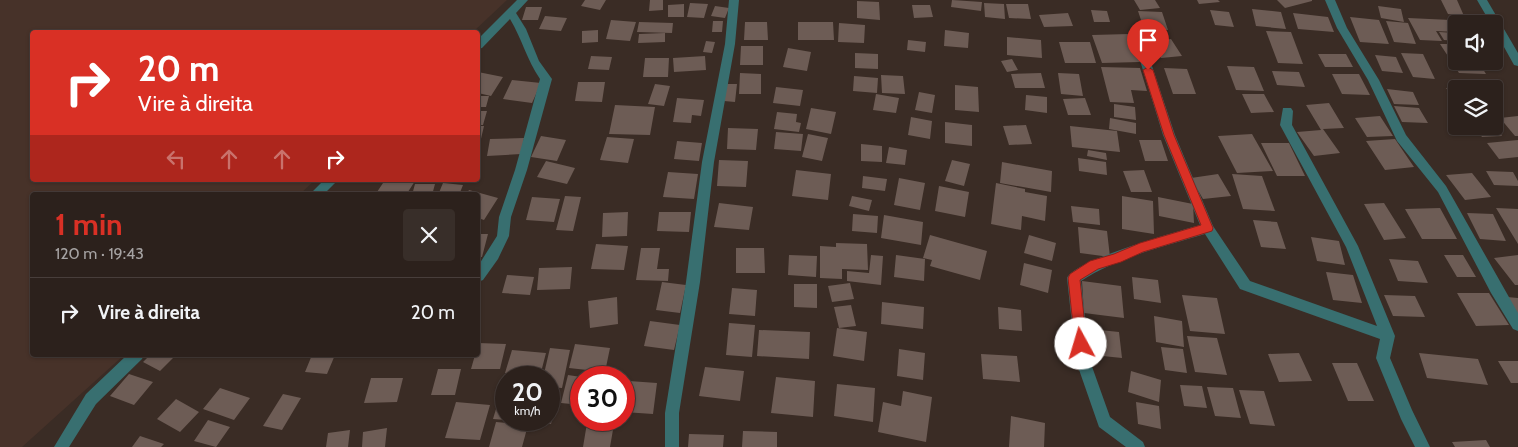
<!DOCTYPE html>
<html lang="pt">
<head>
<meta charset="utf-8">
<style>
	body { margin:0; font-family:Cabin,sans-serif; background:#382e29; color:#f1f3f6; height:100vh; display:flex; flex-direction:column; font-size:19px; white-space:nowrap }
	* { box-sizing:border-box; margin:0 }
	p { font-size:16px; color:#a6a3a3 }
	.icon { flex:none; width:28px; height:28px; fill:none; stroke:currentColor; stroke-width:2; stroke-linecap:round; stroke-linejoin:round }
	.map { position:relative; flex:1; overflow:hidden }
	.details { position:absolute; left:30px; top:192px; width:450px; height:165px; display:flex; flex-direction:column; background:#2c211c; border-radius:5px; box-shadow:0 1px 4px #0004,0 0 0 1px #483e3b }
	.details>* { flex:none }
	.top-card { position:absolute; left:30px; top:30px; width:450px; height:152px; border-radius:5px; box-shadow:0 1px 4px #0004,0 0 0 1px #483e3b; background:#d93025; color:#fff; overflow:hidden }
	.buttons { position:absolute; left:1448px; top:15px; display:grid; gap:10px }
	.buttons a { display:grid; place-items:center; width:55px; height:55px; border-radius:5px; background:#2c211c; box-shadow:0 1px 4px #0004,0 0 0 1px #483e3b; font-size:25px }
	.speed { position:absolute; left:495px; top:366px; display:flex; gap:10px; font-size:25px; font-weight:700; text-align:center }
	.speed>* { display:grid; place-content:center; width:65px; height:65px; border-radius:50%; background:#2c211c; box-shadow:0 1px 4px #0004,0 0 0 1px #483e3b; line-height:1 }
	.speed small { font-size:12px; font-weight:400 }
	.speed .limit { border:8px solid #d22; background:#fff; color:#111 }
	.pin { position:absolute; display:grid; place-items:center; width:42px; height:42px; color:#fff; margin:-51px -21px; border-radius:50% 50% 50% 0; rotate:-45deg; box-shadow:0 0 5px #0007 }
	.pin .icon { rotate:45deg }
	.me { position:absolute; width:55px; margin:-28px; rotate:354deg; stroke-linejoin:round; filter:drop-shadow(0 0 4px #0008) }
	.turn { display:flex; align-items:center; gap:18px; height:105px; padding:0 25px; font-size:22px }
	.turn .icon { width:65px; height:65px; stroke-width:2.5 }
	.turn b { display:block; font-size:35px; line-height:42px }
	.lanes { display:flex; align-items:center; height:48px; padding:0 25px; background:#0003; justify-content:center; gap:25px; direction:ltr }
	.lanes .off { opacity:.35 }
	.round { display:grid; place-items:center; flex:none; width:52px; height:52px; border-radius:5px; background:#382e29 }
	.headline { display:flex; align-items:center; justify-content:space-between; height:85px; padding:0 25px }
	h1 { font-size:30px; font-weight:800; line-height:38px; color:#d93025 }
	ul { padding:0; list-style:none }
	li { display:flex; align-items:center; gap:15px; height:70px; padding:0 25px; border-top:1px solid #483e3b }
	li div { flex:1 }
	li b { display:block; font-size:19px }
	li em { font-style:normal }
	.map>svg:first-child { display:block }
	.built { fill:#473229 }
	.building { fill:#6d5c55 }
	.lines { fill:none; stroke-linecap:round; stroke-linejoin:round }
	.street { fill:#386f70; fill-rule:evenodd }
	.route { fill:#d93025; stroke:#8d1f18 }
</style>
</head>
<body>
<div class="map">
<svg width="1518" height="447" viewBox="0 0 1518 447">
	<rect width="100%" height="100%" fill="#3a2c25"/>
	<!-- built -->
	<path class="built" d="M0 0H507L473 32H32V180H315L299 195H32V355H124L22 447H0Z"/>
	<!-- building -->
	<path class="building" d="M585 0H606L600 10 581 6Z
		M650 0H663V10L649 11Z
		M952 0 982 2 981 11 951 7Z
		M1134 0H1155L1160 8 1140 10Z
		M1197 0H1218L1220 2 1199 4Z
		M1277 0H1312V1L1285 8Z
		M1441 0H1457L1464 16 1448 14Z
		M857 1 879 2 880 20 857 18Z
		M690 3 708 4 704 18 687 17Z
		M984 3 1004 4 1005 19 985 17Z
		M684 4V17H668V5Z
		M1006 4H1028L1031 19 1009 18Z
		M912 5H930L933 17 914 18Z
		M715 6 729 8 725 18 711 16Z
		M1378 6 1401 9 1404 22 1381 18Z
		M526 7H542L538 20H522Z
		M1252 9 1281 12 1286 29 1256 26Z
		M1091 10 1107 11 1110 22H1094Z
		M1210 10 1229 12 1234 27 1215 25Z
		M1138 11 1162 12 1168 30 1144 29Z
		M1068 13 1073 26 1044 27 1039 15Z
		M1293 13 1328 17 1334 32 1298 29Z
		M545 16 567 18 561 31 539 29Z
		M1350 17 1379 20 1389 44 1360 42Z
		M1408 18 1451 20 1456 32 1436 31 1442 41 1420 40Z
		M611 20 636 22 630 41 606 39Z
		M713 21H723L722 32H712Z
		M1386 21 1408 23 1416 44 1394 42Z
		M639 22 673 23 672 33 637 32Z
		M745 22H767L768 40H744Z
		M798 22H833L834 40H798Z
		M839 23 865 25 864 43 838 42Z
		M598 30V42L582 43V31Z
		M945 30 969 33 968 48 944 46Z
		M1266 31 1291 32 1303 64 1278 63Z
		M1439 32 1456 33V41L1444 40Z
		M665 33V42L638 43 639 34Z
		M1129 34 1140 62 1102 63 1092 35Z
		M1007 37 1041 40 1042 58 1007 55Z
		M1171 39 1182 56 1161 58 1151 42Z
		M908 40 926 42 925 52 907 50Z
		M706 41 715 42 712 53 703 52Z
		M1059 42H1090L1096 63H1065Z
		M1440 44H1456V61H1478L1486 74 1459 73Z
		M741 46H763V65H740Z
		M788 48 811 52 807 71 783 67Z
		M855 53 878 54V69L855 68Z
		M1401 53 1423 54 1435 79 1413 77Z
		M1318 54H1346L1353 67H1325Z
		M1375 55 1396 57 1403 73 1382 71Z
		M591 56 612 57 609 70 588 69Z
		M705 56 706 70 674 72 673 58Z
		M645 58H669L668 77H643Z
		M1012 59 1018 70 1007 72 1001 61Z
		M1227 66 1254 67 1264 91 1236 90Z
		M1101 67 1140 68 1147 91 1131 90 1134 103 1110 102Z
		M1164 68 1187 69 1196 94H1173Z
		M1272 71 1299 72 1305 87 1277 85Z
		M478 72 503 77 491 96 478 93Z
		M740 73 761 74V94H739Z
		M1041 73 1045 88H1015L1011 74Z
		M1058 73 1079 74 1083 96 1061 94Z
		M1332 74H1359L1370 95 1342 94Z
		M881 75 903 76 905 94 882 93Z
		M854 76 878 78 877 93 853 91Z
		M512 80 541 83 532 103 503 99Z
		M578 82H605L602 102 575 101Z
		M655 84 670 86 664 106 648 104Z
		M726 84H737L735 102 724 101Z
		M955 85 978 87 979 112 955 110Z
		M1473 86 1474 89H1456V101L1446 88Z
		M776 87 803 90 800 106 773 103Z
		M1387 89 1413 92 1419 105 1394 104Z
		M919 92 935 95 932 113 915 110Z
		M876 94 899 98 896 113 873 110Z
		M1242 94H1264L1274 112 1251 113Z
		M1026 95 1047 97V113L1025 110Z
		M478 96H489L486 107H478Z
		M677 98 704 100 701 116 692 115 691 123 673 122Z
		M1085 98 1091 115H1068L1063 99Z
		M1329 103 1344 128 1323 129 1340 153 1314 156 1297 132 1321 130 1306 105Z
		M1114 104 1135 107 1136 120 1114 117Z
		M615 105 655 107 650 135 609 134Z
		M1394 106 1419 108 1428 123 1402 122Z
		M811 108 836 112 831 134 806 129Z
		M478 111H487L483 125H478Z
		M777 112 797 114 796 122 801 123 799 132 774 129Z
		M1380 116 1393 136 1367 137 1355 118Z
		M1518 116V136H1515L1500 118Z
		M911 117 932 121 930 139 908 135Z
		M1110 118 1136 123V134L1109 129Z
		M945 122 972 125V146L945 143Z
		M1026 125 1032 144 1009 145 1003 126Z
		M1494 125 1502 136 1482 137 1474 126H1494Z
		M478 126H484L480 143H478Z
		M1070 126 1117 131 1120 152 1072 147Z
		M728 128 758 129 756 150 727 149Z
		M776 132 803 134 801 151 774 149Z
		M808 134 828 138 822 161 802 157Z
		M1252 134 1273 171 1237 173 1218 136Z
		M541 136 566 140 557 161 531 157Z
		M607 137 634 139 628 163 600 160Z
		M524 138 521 154 487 156 490 139Z
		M1395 139 1414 167 1385 170 1366 141Z
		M1139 140H1161L1168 161H1145Z
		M1518 140V157L1499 159 1487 143Z
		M677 141 702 143 699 161 674 159Z
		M1261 143H1289L1305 176H1277Z
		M861 144 882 146V162L861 161Z
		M889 147 907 150 905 165 886 163Z
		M1088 150 1106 153 1107 160 1087 156Z
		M1078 158 1106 162 1107 175 1079 171Z
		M719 160 748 161 746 187 717 186Z
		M952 160 970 164 964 186 945 181Z
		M546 161 575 168 567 184 537 177Z
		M1002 162 1052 171 1051 192 1000 183Z
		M796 170 831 174 828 200 792 196Z
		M1144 170 1152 192H1131L1123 171Z
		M1486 171 1513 172 1518 181V186L1494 185Z
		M668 172 698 174 694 199 663 197Z
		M1472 173 1491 197 1465 200 1446 175Z
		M1218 174 1231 196 1203 199 1191 178Z
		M1232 174 1262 176 1275 211 1243 209Z
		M863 176 887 179 885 191 862 188Z
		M899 178 925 183 920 210 894 205Z
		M385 180H410L415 181 406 195H375Z
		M443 183 463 185 459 195H438Z
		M996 183 1025 189V192L1047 196 1045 221 1022 216 1021 230 991 224Z
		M415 184H435L432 195H412Z
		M939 186 969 192 965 217 935 211Z
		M469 190 498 198 484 220 478 218V195H466Z
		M565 196 581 197 573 231 556 230Z
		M852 196 872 200 869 211 849 206Z
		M1122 196 1153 201 1154 234 1122 229Z
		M532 197 560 199 554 222 526 220Z
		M1158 197 1193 204 1194 223 1159 216Z
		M719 203 753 207 749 230 714 227Z
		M1384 203 1406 238 1384 240 1364 204Z
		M1071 206 1099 209 1100 225 1073 222Z
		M1440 208 1457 239H1422L1405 209Z
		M1496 208 1518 209V244Z
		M628 212 627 236 602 237 603 213Z
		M659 212H691L689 232 657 231Z
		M1467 213 1493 214 1506 241 1480 239Z
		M853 214 878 216 877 233 852 231Z
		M884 215 923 222 921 245 881 238Z
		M1253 220 1277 222 1286 249 1261 247Z
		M1078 227 1107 231 1110 257 1080 253Z
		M478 234H488L482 257H478Z
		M930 235 987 251 980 280 930 266 932 260 923 258Z
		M1029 235 1056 243 1052 261 1024 253Z
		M1311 237 1339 241 1345 265 1317 261Z
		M836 243 867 244 868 270 842 269V279L820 278V246L836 247Z
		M596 244 628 246 624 270 591 269Z
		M641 248H660L657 269H669L668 281 636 280Z
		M736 248H764L765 273H736Z
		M789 255 817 256 816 277 788 275Z
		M871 255 883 256 881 285 847 281V271L869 273Z
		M896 255 925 259 924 281 894 277Z
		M1444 255H1463L1476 277H1457Z
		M1518 255V285H1515L1494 258Z
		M1389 259 1418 261 1428 283 1398 281Z
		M1024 263 1052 270 1048 293 1020 285Z
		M572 267 570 289 537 290 539 268Z
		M1326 272 1353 275 1362 303 1333 300Z
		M507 275 534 277 530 295 502 293Z
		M1132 277 1158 280 1161 303 1134 299Z
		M1082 281 1121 286 1124 318 1084 313Z
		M662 282 686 285 680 313 656 310Z
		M850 283 854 299 832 302 828 286Z
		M794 284H817V308L794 307Z
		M732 288 757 290 755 316 729 314Z
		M1457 293H1489L1509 325 1476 326Z
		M1182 295 1217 298 1225 334 1190 331Z
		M1384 295 1415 296 1425 317 1393 316Z
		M617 297 618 324 590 328 588 301Z
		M1507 297 1518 298V318Z
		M882 302 924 307 923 329 881 324Z
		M851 305 856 326 839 328 834 307Z
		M998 307 1021 310 1022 331 999 329Z
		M1154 316 1182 321 1184 347 1156 342Z
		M650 321 680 325 674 350 644 346Z
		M729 323 755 325 752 357 726 355Z
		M837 328 867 332 864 361 833 356Z
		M1090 329 1119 332 1122 358 1093 355Z
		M759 330 810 332 809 359 757 356Z
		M1187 336 1217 338 1227 375 1195 372Z
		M478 343 506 344 500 369H471L475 355H478Z
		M575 344 610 348 605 372 569 368Z
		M1161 347 1183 349 1187 373 1165 370Z
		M550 348 570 350 562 388 549 387V378H543Z
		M899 349 925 353 923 380 897 376Z
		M512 350 546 353 540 376 505 373Z
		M1299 353 1312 381 1279 382 1268 354Z
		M1419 353 1478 359 1488 385 1427 378Z
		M981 354 1017 356 1020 382 983 379Z
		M150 355H176L160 371 143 362Z
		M312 355H335L327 374 305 372Z
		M1498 361H1518V383H1511Z
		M1332 363H1357L1374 401H1348Z
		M705 367 744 371 740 401 699 396Z
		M438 369H461L455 395H431Z
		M1131 371 1161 380 1159 402 1128 392Z
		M129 374 153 382 134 405 110 396Z
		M568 375 581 377V405L561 403Z
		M776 377 815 381 813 417 771 413Z
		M371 378H403L397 402 364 403Z
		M629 381 657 383 653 414 624 412Z
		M837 384 875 388 873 422 834 416Z
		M1180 385 1202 386 1207 408 1184 406Z
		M1207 387 1233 388 1241 418 1215 416Z
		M220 388 250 398 234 420 203 409Z
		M1239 390 1264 391 1275 426 1250 424Z
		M903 391 932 397 926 442 878 432 883 402 901 406Z
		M283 394 301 398 282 430 263 426Z
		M176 399 199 412 180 432 157 419Z
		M499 399 506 400V420L493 419Z
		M456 402 490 405 480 440 445 438Z
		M1136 402 1159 406 1161 429 1138 424Z
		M549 404H556L551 424 525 421 549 420Z
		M1011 416 1045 423 1044 447H1009Z
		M208 420 230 427 216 447 194 441Z
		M496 422 528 425 522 447H489Z
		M587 423 614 424 610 447H583Z
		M387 428 385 447H362L363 432Z
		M350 430 348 447H326L328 433Z
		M743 431 777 432V447H742Z
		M689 434 724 435 723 447H688Z
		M140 436 164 444 161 447H132Z
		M1486 440 1490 447H1455L1452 442Z"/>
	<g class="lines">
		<!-- street -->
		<path class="street" d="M517 0H528L516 13 526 29 539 61 552 79 527 170 511 217 509 236 498 259 483 280 478 282V266L497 236 499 217 515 170 540 79C527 60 522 39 510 19L482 48 478 49V39Z
			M729 0H739L735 44 714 162 700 282 679 413V447H665V413L686 282 702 162 725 44Z
			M1325 0H1335L1347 28 1379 80 1406 135 1446 186 1518 313V331L1513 329 1491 293 1438 192 1397 141 1368 80 1337 28Z
			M1477 0H1487L1518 53V66L1514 65 1494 29V24H1491Z
			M1143 50 1148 54 1175 135 1213 226 1250 281 1377 326 1346 247 1280 125 1283 108H1291L1293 111 1292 125 1358 246 1395 336 1390 358 1412 410 1430 447H1415L1401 419 1376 358 1380 339 1240 289 1205 234C1165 246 1116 258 1081 281L1090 361 1110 417 1143 442 1145 447H1126L1099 427 1076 361 1067 278C1077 259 1177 232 1200 225L1163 135 1138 54Z
			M324 180H338L323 195H309Z
			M127 355H144L142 359 96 404 69 447H54L86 394Z"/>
	</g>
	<!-- route -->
	<path class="route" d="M1148 67 1153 70 1174 135 1213 228 1212 231 1143 252 1121 262 1098 269 1080 280 1087 344 1086 348 1081 350 1077 348 1075 344 1068 278 1070 274 1090 261 1114 254 1140 243 1201 225 1164 135 1143 70Z"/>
</svg>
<div class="buttons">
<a><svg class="icon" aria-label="sound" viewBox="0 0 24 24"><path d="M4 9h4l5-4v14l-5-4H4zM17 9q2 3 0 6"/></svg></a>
<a><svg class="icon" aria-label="layers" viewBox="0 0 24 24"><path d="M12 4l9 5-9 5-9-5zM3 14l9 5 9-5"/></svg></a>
</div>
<div class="speed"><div>20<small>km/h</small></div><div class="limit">30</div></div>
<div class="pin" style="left:1148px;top:70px;background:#d93025"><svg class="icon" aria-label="arrive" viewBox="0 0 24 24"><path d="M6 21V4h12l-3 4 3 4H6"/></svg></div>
<svg class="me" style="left:1081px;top:344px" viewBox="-20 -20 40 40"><circle r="19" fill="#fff"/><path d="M0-13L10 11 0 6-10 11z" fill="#d93025"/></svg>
<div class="top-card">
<div class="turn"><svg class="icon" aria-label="right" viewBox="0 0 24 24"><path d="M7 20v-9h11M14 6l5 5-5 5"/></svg><div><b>20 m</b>Vire à direita</div></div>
<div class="lanes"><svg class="icon off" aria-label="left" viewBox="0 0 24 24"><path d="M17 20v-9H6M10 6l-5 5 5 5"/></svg><svg class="icon off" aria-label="ahead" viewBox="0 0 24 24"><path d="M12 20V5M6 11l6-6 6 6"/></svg><svg class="icon off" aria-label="ahead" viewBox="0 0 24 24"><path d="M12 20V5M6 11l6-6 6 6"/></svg><svg class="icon" aria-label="right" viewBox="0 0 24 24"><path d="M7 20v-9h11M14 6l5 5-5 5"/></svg></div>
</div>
<section class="details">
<div class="headline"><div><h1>1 min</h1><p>120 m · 19:43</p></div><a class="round"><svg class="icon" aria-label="close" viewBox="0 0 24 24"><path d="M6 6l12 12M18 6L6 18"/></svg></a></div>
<ul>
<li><svg class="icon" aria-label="right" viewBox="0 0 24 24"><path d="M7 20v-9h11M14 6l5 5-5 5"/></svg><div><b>Vire à direita</b></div><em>20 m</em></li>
</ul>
</section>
</div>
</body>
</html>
